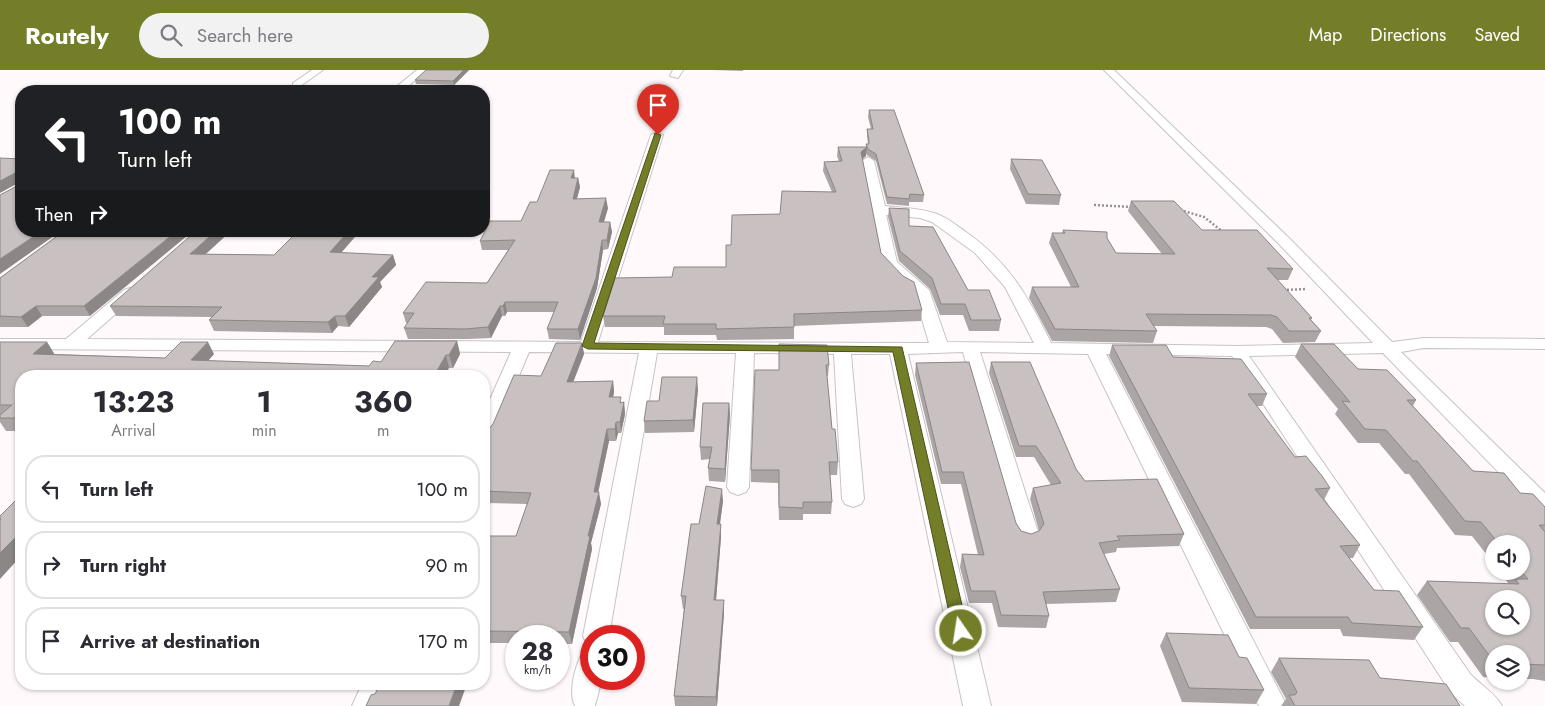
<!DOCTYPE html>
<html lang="en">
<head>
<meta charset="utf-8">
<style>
	body { margin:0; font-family:Jost,sans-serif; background:#f2f2f3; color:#2b2b33; height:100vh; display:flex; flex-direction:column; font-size:19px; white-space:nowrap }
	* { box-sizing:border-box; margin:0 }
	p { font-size:16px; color:#7c7c81 }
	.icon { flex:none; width:28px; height:28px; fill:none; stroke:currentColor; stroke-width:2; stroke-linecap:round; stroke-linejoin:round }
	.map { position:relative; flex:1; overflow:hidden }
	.drawer { position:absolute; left:15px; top:300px; width:475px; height:320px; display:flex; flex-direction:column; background:#fff; border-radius:20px; box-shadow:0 1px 4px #0004 }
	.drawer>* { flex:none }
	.guide { position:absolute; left:15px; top:15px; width:475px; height:152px; border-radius:20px; box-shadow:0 1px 4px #0004; background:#202124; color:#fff; overflow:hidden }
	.buttons { position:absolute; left:1485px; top:465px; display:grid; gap:10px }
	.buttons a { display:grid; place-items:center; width:45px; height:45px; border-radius:50%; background:#fff; box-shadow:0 1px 4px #0004; font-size:25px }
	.speed { position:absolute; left:505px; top:555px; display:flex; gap:10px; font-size:25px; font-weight:700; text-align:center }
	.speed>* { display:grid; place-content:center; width:65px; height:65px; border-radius:50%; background:#fff; box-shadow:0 1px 4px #0004; line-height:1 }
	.speed small { font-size:12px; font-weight:400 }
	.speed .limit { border:8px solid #d22; background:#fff; color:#111 }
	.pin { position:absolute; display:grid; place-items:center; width:42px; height:42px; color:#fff; margin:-51px -21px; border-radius:50% 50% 50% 0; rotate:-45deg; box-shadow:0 0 5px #0007 }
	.pin .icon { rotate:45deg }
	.me { position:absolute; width:55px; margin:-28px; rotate:347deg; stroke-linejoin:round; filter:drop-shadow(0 0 4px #0008) }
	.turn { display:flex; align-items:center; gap:18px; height:105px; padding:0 20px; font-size:22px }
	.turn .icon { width:65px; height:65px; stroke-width:2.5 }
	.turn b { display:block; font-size:35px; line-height:42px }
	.then { display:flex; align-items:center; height:48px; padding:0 20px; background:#0003; gap:10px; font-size:19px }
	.eta { display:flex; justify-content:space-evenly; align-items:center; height:85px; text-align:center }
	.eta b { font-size:30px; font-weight:700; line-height:35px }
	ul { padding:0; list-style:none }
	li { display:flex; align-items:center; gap:15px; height:68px; margin:0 10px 8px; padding:0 10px; border:2px solid #e1e1e2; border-radius:20px }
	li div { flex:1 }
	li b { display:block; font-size:19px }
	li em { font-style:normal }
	header { display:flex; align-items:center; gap:30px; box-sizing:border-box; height:70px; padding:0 25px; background:#747d28; color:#fff }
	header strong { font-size:24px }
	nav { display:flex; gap:28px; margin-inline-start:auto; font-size:18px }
	.search { width:350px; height:45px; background:#f2f2f3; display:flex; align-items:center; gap:12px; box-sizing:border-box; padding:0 18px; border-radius:28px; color:#7c7c81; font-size:19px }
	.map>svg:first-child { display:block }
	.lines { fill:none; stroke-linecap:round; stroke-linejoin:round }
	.minor-casing { stroke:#c9c2c6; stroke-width:2 }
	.path { stroke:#969294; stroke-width:2.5; stroke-dasharray:2 2; stroke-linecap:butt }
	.minor { fill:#fff; fill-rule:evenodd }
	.wall { fill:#aca5a6 }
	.shaded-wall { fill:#8c8687 }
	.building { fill:#c8c0c1; stroke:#8c8687; fill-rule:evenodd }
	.route { fill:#747d28; stroke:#4b511a }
</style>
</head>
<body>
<header>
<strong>Routely</strong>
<div class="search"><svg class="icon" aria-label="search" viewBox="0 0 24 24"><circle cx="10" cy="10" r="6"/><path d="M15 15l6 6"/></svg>Search here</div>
<nav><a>Map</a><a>Directions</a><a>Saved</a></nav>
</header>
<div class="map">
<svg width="1545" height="636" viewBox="0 0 1545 636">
	<rect width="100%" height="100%" fill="#fff9fc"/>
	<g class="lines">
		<!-- minor casing -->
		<g class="minor-casing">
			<path id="minor" d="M312 0H323L299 17H293V13Z
				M417 0H428L402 21H391Z
				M673 0H683L678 8 670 6Z
				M1104 0H1114L1289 168 1392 272 1424 268 1545 269V279L1424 278 1401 282 1545 423V444L1537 442 1383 283 1249 286 1471 605C1481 615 1496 624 1502 636H1465L1451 623 1232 286 1106 284 1287 636H1259L1088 284 980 282 1039 465 1035 471 1027 474 1019 471 1015 465 963 282 908 284 991 636H963L890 284H851L864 429 861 434 853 437 845 434 842 429 834 284 754 283 749 417 746 422 738 425 730 422 727 417 736 283H657L609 566H591V575L587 574 583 566 639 283 529 282 494 365 491 370 484 372V343L511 282 0 279V269H66L124 220 130 218 138 223 136 226 87 269 581 272 651 65 657 62 663 65 598 272 929 273 914 222 903 215 882 193 862 91 868 87 874 91 885 136C902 138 920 138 937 144 948 148 957 156 966 162 1010 193 1028 227 1051 273L1237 276 1373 273 1279 174ZM886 145 920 148 932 152 975 183 1005 217 1034 273 947 272 929 220 897 192Z
				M591 580V609H602L595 636H575C568 622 575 597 582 583Z
				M362 614H390L380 636H352Z"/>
		</g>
		<!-- path -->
		<path class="path" d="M1094 135 1132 137
			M1180 140 1204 147 1223 162
			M1283 220 1306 219"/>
		<!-- minor -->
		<use href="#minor" class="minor"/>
	</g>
	<!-- wall -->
	<path class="wall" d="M426 0H469L454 15 416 14 415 10Z
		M713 0H743V1Z
		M869 40 924 125 923 132H909V136L887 134 876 91 867 85 866 83V86L862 90 881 183 922 240 921 251 794 256V269L717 270 716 265H664V257H605L603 246 672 207 726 197 731 175 780 144 832 122 823 101 824 92 839 91 837 86 838 77H866V74H868L867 66V59H871L868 47Z
		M1011 89 1061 125 1059 135 1026 134 1010 99Z
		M575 108H578L580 117 577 129 608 138 604 152H610L612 162 608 179 603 180 597 218 580 270 549 269 547 259 554 242H507L505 246H502L491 268 468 269H408L404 258 408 253H406L403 243 487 213 508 180H482L480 171 521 151 537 132Z
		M1131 131 1293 199 1288 210H1277L1312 248 1311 250 1321 261 1315 272 1283 273 1272 259 1266 257 1154 256 1157 261 1153 273 1052 271 1029 228 1032 217H1071L1049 173 1052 163H1062L1063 160 1107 168 1116 183 1162 184 1128 141Z
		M889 138 909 156 968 220 1001 250 999 261H969L963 245H940L930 219 899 191 888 147Z
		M64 161 90 246H42L28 257H0V208Z
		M298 161H360L341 183 393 185 396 195 380 212 382 217 349 257 338 256 332 263 214 261 209 250 212 247 116 246 110 236 206 184 274 185Z
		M457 271 460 284 453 298 21 306V361H6L0 352V272H47L54 284 165 288 214 284 208 291 369 296 381 292Z
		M582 273 584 284 573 312 613 311 614 322 613 327 621 333 624 332 625 344 621 363H618L616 371H609L598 422 601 434 591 473 592 479 572 574H559V566H516V573H485L484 577V466H516L527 434 487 433 484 421V362L488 360 541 306Z
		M1301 274 1358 299 1416 330 1413 336 1473 401 1520 423 1545 437V611L1533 609H1521V584H1494V608L1483 607 1458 572H1450L1417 525 1427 511 1509 514 1499 501H1521V474H1494V494L1472 466 1455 465 1409 404H1405L1379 373H1358L1335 344 1338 339 1295 287Z
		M1112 275 1173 287 1267 324 1262 336H1256L1295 387 1330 418 1324 430 1360 475 1353 488H1349L1374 520 1423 557 1414 570 1343 566 1340 559H1250L1109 286Z
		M991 292 1076 399 1085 411 1184 464 1179 476 1117 478 1116 482 1104 484 1120 519 1116 532 1046 534 1049 546 1046 558 998 557 992 533H969L960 497 962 484 978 485 961 414H941L915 305 916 293 1021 461 1031 464 1039 461 1030 429 1033 418 1051 415 1034 387H1016L989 303Z
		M829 295 828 306H827L832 359 838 392 837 405H830L832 432 831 444H803V450H779L778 413 751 412V400L779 300Z
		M698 319 694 362 645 363 644 351 659 331Z
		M729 333 730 345 725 412 709 411 708 398 710 389 701 390 700 377Z
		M723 431 720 454H721V467L716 530H724V543L717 636H675L674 626 684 539H683L681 526 699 454Z
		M1166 563 1264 620 1256 634 1182 632 1160 576Z
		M1279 588 1380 608 1460 636H1281L1286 629 1271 602Z"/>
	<!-- shaded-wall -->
	<path class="shaded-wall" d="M464 0H469L454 15 453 11Z
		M867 77 866 86 860 91 861 82Z
		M574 100 575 109 571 108Z
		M15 103 20 112 0 123V111Z
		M578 108 580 117 574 138 573 129Z
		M606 128 608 138 601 161 599 152Z
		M610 152 612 162 608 179 607 170Z
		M42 161H61L0 204V189Z
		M177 161H193L90 246 84 236Z
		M216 161H231L195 194 190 184Z
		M349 161H360L333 192 330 182Z
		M602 170 603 180 597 218 580 270 578 259Z
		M393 185 396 195 380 212 382 217 349 257 345 246 372 207Z
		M505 232 507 242 505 246 503 236Z
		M36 236 42 246 28 257 21 247Z
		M500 236 502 246 491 268 488 257Z
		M335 246 338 256 332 263 328 252Z
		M457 271 460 284 453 298 449 285Z
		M47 272 55 285 33 284Z
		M208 272 214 284 197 303 191 290Z
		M582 273 584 284 569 323 567 312Z
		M446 285 449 298 445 306H434Z
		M697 307 698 319 694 362 693 350Z
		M613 311 614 322 611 338 609 327Z
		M624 332 625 344 621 363 620 352Z
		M729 333 730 345 725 412V399Z
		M616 352 618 363 616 371 615 359Z
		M607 359 609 371 596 433 594 422Z
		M722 419 723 431 718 467 717 454Z
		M599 422 601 434 591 473 592 479 572 574 569 562 588 466Z
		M721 454V467L715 543 714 530Z
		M21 462V486L0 509V483Z
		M724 530V543L717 636 716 627Z
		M457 614H467L459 636H449Z"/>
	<!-- building -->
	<path class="building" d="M426 0H464L453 11 415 10Z
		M869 40H894L924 125 910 124 909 129 887 127 876 84 868 79 866 74H869V71L867 59H873Z
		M838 77H867L861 82 881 183 903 206 914 212 922 240 794 244V257L716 259V254H663L665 246H603L615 208 672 207 674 197H726V175H731L732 145 780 144 782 121 836 122 824 92 842 91Z
		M0 88 21 89V161H42L0 189V125L17 116V104L15 103 0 111Z
		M1011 89 1042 90 1061 125 1028 124Z
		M550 100H574L571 108H578L573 129 606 128 599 152H610L607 170H602L596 208 578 259H547L558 232H505L503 236H500L488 257 465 259 404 258 414 243H403L426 212 487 213 515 170 480 171 490 151H521L530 132H537Z
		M1131 131H1174L1202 160H1257L1293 199 1267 198 1312 248H1309L1321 261H1289L1277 247 1271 245 1146 244 1157 261 1055 259 1032 217H1079L1052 163H1065L1063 160 1107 162V168L1116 183 1175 184Z
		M889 138 909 139V156L933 157 968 220H989L1001 250H971L965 234H941L932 208 900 181Z
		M64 161H177L84 236H36L21 247 0 246V208Z
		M196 161H216L190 184 274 185 298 161H349L330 182 393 185 372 207H379L345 246H335L328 252 209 250 222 237 110 236Z
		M395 271H457L449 285H446L434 306H21V348H0V345L12 335H0V272H47L33 284 165 288 181 272H208L191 290 369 296 373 291 381 292Z
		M556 273H582L567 312 613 311 609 327H621L620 333 624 332 620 352H616L615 359H607L594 422H599L588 466H590L569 562 484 561V466H516L531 423 484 421 490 408H484V362L488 360 493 354 514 305 541 306Z
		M779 274 827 275 829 295H826L832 359H835L838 392H829L832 432H803V438L779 437V400H751L755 300H779Z
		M1301 274H1334L1358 299 1387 300 1416 330H1407L1473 401 1504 403 1520 423 1533 424 1545 437V455H1539L1545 462V595L1521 594V584H1494V592L1469 558H1461L1427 511 1519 514 1515 509H1528L1521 501V474H1499L1481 452 1465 451 1417 391H1413L1386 360 1365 359 1342 331 1350 332ZM1494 529H1521V556H1494Z
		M1112 275H1166L1173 287 1241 289 1267 324H1248L1295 387 1306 386 1322 406 1330 418 1315 419 1360 475 1340 476 1374 520 1399 521 1423 557 1352 553 1348 547H1256Z
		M969 292 1016 453 1021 461 1031 464 1039 461 1044 454 1033 418 1061 413 1036 376H1019L991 292H1030L1076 399 1085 411 1157 409 1184 464 1117 466 1120 470 1099 473 1120 519 1043 522 1049 546 1001 545 995 521H971L962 484 984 485 963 402H942L916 293Z
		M662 307H697L693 350 644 351 647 331H659Z
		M703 333H729L725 399 708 398 712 377H700Z
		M706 416 722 419 717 454H721L714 530H724L716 627 674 626 686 526H681L691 454H699Z
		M21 425V462L0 483V450L1 449H0V446Z
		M1166 563 1228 565 1239 587 1247 588 1264 620 1189 618Z
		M1279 588 1369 590 1380 608 1446 614 1460 636H1295L1289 625H1295L1297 622Z
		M380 614H457L449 636H366L371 625 375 624Z"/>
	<!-- route -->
	<path class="route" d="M655 63 661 65 594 273 902 277 968 561 966 565 961 567 955 565 953 561 893 282 588 279 582 276Z"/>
</svg>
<div class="buttons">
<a><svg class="icon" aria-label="sound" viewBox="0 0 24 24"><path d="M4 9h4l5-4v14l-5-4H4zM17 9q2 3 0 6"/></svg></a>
<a><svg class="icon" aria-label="search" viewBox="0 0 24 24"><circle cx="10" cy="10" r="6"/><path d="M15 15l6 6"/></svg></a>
<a><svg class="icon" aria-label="layers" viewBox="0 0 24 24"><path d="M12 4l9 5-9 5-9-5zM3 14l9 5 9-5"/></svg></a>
</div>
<div class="speed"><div>28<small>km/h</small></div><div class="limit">30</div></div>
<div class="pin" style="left:658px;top:65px;background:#d93025"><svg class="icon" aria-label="arrive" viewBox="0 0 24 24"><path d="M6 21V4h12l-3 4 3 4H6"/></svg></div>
<svg class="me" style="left:961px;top:561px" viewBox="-20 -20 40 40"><circle r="17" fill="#747d28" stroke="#fff" stroke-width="3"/><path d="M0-11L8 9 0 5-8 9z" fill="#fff"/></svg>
<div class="guide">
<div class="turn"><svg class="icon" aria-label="left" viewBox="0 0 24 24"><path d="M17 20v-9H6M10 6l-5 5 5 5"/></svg><div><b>100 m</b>Turn left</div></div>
<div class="then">Then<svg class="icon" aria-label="right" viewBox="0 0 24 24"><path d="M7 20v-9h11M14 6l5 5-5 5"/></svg></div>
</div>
<section class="drawer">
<div class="eta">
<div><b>13:23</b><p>Arrival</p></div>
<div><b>1</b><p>min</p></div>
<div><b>360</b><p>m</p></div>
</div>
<ul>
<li><svg class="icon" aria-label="left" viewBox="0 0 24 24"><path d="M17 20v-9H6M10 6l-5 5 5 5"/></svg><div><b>Turn left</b></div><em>100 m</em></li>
<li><svg class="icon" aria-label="right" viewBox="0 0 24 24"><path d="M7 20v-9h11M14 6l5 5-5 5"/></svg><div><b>Turn right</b></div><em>90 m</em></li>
<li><svg class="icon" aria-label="arrive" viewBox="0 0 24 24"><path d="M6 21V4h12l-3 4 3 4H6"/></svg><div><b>Arrive at destination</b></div><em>170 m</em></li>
</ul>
</section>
</div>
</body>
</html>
